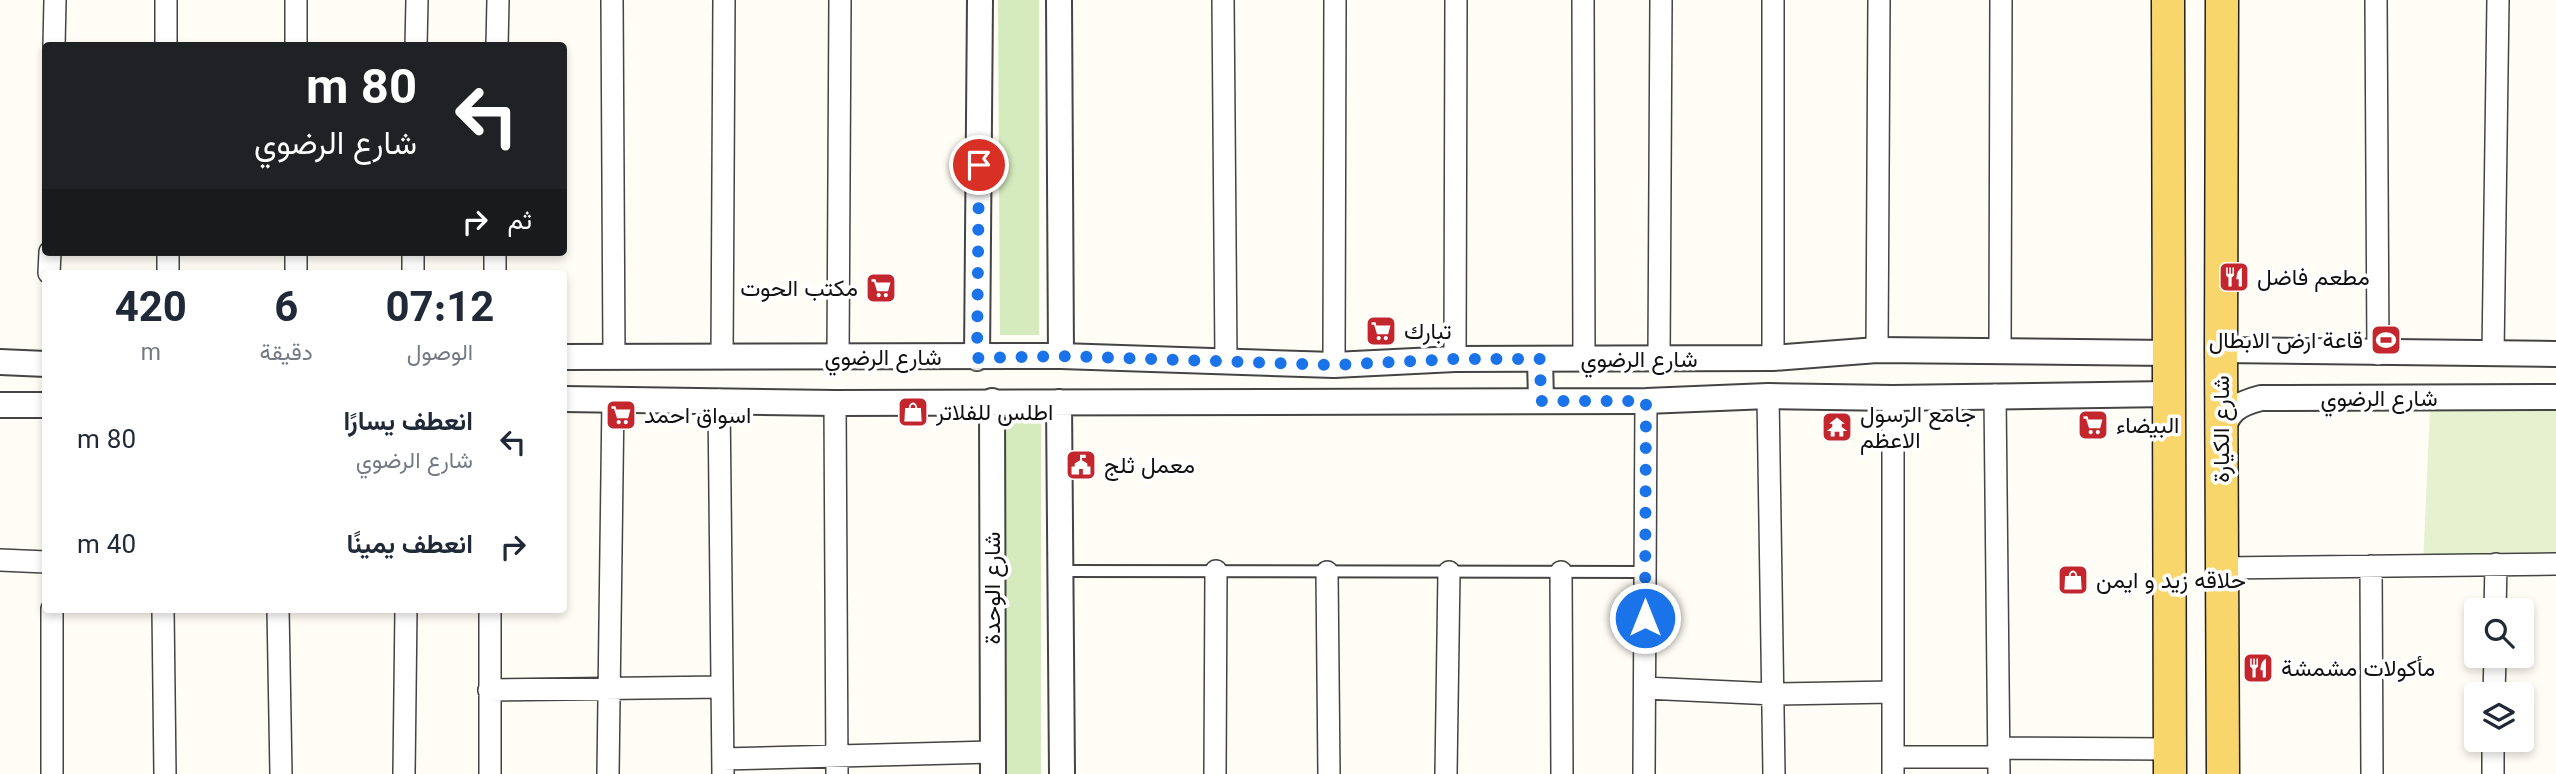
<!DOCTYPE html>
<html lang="ar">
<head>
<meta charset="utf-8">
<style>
	body { margin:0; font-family:Georgia,Vazirmatn,serif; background:#f2f2f3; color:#1f2937; direction:rtl; height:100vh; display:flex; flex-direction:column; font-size:26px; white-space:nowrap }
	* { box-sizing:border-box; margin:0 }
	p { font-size:23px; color:#747a83 }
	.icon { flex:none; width:38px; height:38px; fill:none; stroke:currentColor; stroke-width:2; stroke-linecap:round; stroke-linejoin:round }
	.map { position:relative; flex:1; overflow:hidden; direction:ltr }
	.sheet { position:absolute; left:42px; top:270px; width:525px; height:343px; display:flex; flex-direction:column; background:#fff; border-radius:7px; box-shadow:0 4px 10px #0003; direction:rtl }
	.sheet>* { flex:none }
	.guide { position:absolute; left:42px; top:42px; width:525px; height:214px; border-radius:7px; box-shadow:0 4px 10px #0003; direction:rtl; background:#202124; color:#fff; overflow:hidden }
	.tools { position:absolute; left:2464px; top:598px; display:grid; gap:14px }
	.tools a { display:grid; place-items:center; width:70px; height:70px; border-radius:7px; background:#fff; box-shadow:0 4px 10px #0003; font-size:35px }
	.pin { position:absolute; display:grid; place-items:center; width:60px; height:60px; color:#fff; margin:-30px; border:4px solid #fff; border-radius:50%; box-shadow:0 2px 7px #0007 }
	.me { position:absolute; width:77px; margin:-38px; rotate:0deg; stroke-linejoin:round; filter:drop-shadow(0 0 5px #0008) }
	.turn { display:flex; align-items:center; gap:24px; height:147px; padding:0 35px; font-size:32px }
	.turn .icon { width:91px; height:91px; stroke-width:2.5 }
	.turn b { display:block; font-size:49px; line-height:60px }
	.then { display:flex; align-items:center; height:66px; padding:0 35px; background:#0003; gap:14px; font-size:26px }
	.eta { display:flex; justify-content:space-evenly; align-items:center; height:119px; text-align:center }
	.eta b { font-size:42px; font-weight:700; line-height:49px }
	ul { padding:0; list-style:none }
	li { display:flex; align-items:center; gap:21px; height:105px; padding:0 35px }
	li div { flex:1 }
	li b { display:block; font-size:26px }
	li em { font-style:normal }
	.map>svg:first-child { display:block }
	.grass { fill:#d5ebbd }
	.pitch { fill:#e6f2cf }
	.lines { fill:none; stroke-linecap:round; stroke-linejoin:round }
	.service-casing { stroke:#444; stroke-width:14 }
	.minor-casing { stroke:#444; stroke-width:24 }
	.tertiary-casing { stroke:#444; stroke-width:28 }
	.primary-casing { stroke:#222; stroke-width:35 }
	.service { stroke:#fff; stroke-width:10 }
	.minor { stroke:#fff; stroke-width:21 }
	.tertiary { stroke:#fff; stroke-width:24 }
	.primary { stroke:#f9d66b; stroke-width:32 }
	.route { stroke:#1a73e8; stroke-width:12; stroke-dasharray:0 21.6 }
	.labels { text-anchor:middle; stroke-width:7; stroke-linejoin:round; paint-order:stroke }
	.poi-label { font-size:23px; fill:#111; stroke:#fff; text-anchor:start }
	.street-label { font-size:23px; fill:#111; stroke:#fff }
</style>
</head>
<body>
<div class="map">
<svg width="2556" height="774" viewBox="0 0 2556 774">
	<rect width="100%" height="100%" fill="#fffdf5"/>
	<!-- grass -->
	<path class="grass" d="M998 0H1039V335H1000Z
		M1041 421V774H1005L1002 422Z"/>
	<!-- pitch -->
	<path class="pitch" d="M2556 407V563L2423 565 2430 409Z"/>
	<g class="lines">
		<!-- service casing -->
		<g class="service-casing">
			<path id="service" d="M1061 571 1645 572"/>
		</g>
		<!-- minor casing -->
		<g class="minor-casing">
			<path id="minor" d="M166 0V46
				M612 0 614 357
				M1223 0 1226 360
				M1583 0 1584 358
				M2376 0 2378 354
				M54 46 55 0
				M296 46V0
				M416 46 417 0
				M497 46 498 0
				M168 252V273
				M49 273 50 252
				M296 273V252
				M413 273V252
				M495 273V252
				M1877 350 1879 0
				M2000 350 2001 0
				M2493 354 2498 0
				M722 357 724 0
				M838 357 840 0
				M1773 358V0
				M1455 359 1456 0
				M1659 359 1661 0
				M1334 365 1335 0
				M1995 395 1999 774
				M1768 396 1774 774
				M1893 398V774
				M719 400 723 774
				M835 403 837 774
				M0 560 46 562
				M2371 566 2372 774
				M2221 568 2556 564
				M1327 572 1329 774
				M1561 572 1562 774
				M163 609 165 774
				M278 609 281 774
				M490 609V774
				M2495 611 2496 564
				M1645 688 1774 694 1893 692
				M489 690 722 687
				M2494 695 2495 656
				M1999 748 2170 749
				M1893 757H1998
				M723 759 992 752
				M52 774V609
				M404 774 406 609
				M608 774 613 399
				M1215 774 1216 571
				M1446 774 1449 572
				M1644 774 1646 401
				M2493 774V740"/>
		</g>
		<!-- tertiary casing -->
		<g class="tertiary-casing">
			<path id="tertiary" d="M1059 0 1061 356
				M2221 350 2556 354
				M564 357 1061 356 1334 365 1455 359 1773 358 1877 350 2169 353
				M977 358 980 0
				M1540 359 1541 401
				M0 362 46 364
				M564 399 835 403 1646 401 1768 396 1893 398 2169 394
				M992 401 993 774
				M1059 402 1062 774
				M0 405H46
				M2221 435C2227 411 2237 404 2261 398L2556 397"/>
		</g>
		<!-- primary casing -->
		<g class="primary-casing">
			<path id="primary" d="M2168 0 2170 774
				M2222 0 2221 350 2223 774"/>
		</g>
		<!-- service -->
		<use href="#service" class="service"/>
		<!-- minor -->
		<use href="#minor" class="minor"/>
		<!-- tertiary -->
		<use href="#tertiary" class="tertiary"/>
		<!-- primary -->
		<use href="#primary" class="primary"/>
	</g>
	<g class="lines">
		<!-- route -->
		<path class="route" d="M979 165 977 358 1060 356 1334 365 1455 359H1540L1541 401H1646L1645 618"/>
	</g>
	<!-- icons -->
	<defs>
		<g id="restaurant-square" transform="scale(1.575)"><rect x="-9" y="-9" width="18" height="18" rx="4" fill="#c4262e" stroke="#fff"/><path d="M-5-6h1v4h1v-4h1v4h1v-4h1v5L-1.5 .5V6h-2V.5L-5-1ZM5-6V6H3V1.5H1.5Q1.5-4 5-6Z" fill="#fff"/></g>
		<g id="supermarket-square" transform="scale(1.575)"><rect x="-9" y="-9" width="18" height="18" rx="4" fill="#c4262e" stroke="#fff"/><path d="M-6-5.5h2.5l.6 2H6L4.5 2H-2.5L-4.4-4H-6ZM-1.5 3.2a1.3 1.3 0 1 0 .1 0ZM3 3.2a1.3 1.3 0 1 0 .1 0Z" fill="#fff"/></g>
		<g id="stadium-square" transform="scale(1.575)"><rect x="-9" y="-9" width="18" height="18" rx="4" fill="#c4262e" stroke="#fff"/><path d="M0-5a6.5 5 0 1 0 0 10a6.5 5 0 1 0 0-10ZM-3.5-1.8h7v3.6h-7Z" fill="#fff"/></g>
		<g id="shop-square" transform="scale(1.575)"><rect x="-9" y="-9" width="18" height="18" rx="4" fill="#c4262e" stroke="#fff"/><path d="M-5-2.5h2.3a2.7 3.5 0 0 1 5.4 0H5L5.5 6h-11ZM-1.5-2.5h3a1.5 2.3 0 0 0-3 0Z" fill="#fff"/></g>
		<g id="temple-square" transform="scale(1.575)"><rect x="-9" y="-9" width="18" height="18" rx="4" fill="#c4262e" stroke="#fff"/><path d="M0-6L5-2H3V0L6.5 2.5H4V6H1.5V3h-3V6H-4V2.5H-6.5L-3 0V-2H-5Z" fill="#fff"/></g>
		<g id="civic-square" transform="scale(1.575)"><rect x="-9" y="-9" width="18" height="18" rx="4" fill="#c4262e" stroke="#fff"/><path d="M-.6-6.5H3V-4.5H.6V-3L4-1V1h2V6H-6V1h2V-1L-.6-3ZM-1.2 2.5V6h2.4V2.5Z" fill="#fff"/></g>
	</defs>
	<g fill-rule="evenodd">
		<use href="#restaurant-square" x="2234" y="277"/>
		<use href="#supermarket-square" x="881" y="288"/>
		<use href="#supermarket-square" x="1381" y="331"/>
		<use href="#stadium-square" x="2386" y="340"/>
		<use href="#shop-square" x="913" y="412"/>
		<use href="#supermarket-square" x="621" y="415"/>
		<use href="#supermarket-square" x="2093" y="425"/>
		<use href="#temple-square" x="1837" y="427"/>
		<use href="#civic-square" x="1081" y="465"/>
		<use href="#shop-square" x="2073" y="580"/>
		<use href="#restaurant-square" x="2258" y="668"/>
	</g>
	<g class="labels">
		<!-- poi labels -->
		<g class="poi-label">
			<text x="2257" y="285">مطعم فاضل</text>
			<text x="858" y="296" text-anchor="end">مكتب الحوت</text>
			<text x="1404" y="339">تبارك</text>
			<text x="2363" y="348" text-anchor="end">قاعة ارض الابطال</text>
			<text x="936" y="420">اطلس للفلاتر</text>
			<text x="1860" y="422">جامع الرسول<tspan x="1860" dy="26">الاعظم</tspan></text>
			<text x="644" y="423">اسواق احمد</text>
			<text x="2116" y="433">البيضاء</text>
			<text x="1104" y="473">معمل ثلج</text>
			<text x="2096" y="588">حلاقه زيد و ايمن</text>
			<text x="2281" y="676">مأكولات مشمشة</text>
		</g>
		<!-- street labels -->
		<g class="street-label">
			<text x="883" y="365">شارع الرضوي</text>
			<text x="1639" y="367">شارع الرضوي</text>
			<text x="2379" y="406">شارع الرضوي</text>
			<text transform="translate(2221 429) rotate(-90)" y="8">شارع الكيارة</text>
			<text transform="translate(992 588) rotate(-90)" y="8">شارع الوحدة</text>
		</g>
	</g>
</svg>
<div class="tools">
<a><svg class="icon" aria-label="search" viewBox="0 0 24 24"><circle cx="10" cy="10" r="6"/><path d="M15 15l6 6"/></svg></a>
<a><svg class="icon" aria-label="layers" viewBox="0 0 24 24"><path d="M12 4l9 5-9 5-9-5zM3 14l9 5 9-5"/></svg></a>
</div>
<div class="pin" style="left:979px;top:165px;background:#d93025"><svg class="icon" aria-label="arrive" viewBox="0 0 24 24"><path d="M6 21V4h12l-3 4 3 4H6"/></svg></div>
<svg class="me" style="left:1645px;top:618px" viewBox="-20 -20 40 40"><circle r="17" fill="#1a73e8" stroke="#fff" stroke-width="3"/><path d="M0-11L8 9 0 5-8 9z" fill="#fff"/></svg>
<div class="guide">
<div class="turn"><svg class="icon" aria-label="left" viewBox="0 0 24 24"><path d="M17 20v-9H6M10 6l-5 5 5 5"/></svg><div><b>80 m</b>شارع الرضوي</div></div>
<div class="then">ثم<svg class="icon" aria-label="right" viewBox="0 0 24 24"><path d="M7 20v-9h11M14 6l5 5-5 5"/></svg></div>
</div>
<section class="sheet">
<div class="eta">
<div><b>07:12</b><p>الوصول</p></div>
<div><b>6</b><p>دقيقة</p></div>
<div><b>420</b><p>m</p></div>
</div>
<ul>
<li><svg class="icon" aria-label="left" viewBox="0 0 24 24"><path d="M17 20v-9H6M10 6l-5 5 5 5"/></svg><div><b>انعطف يسارًا</b><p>شارع الرضوي</p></div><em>80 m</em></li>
<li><svg class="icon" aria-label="right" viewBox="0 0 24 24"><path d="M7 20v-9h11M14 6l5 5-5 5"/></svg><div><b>انعطف يمينًا</b></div><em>40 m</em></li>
</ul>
</section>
</div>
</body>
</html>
